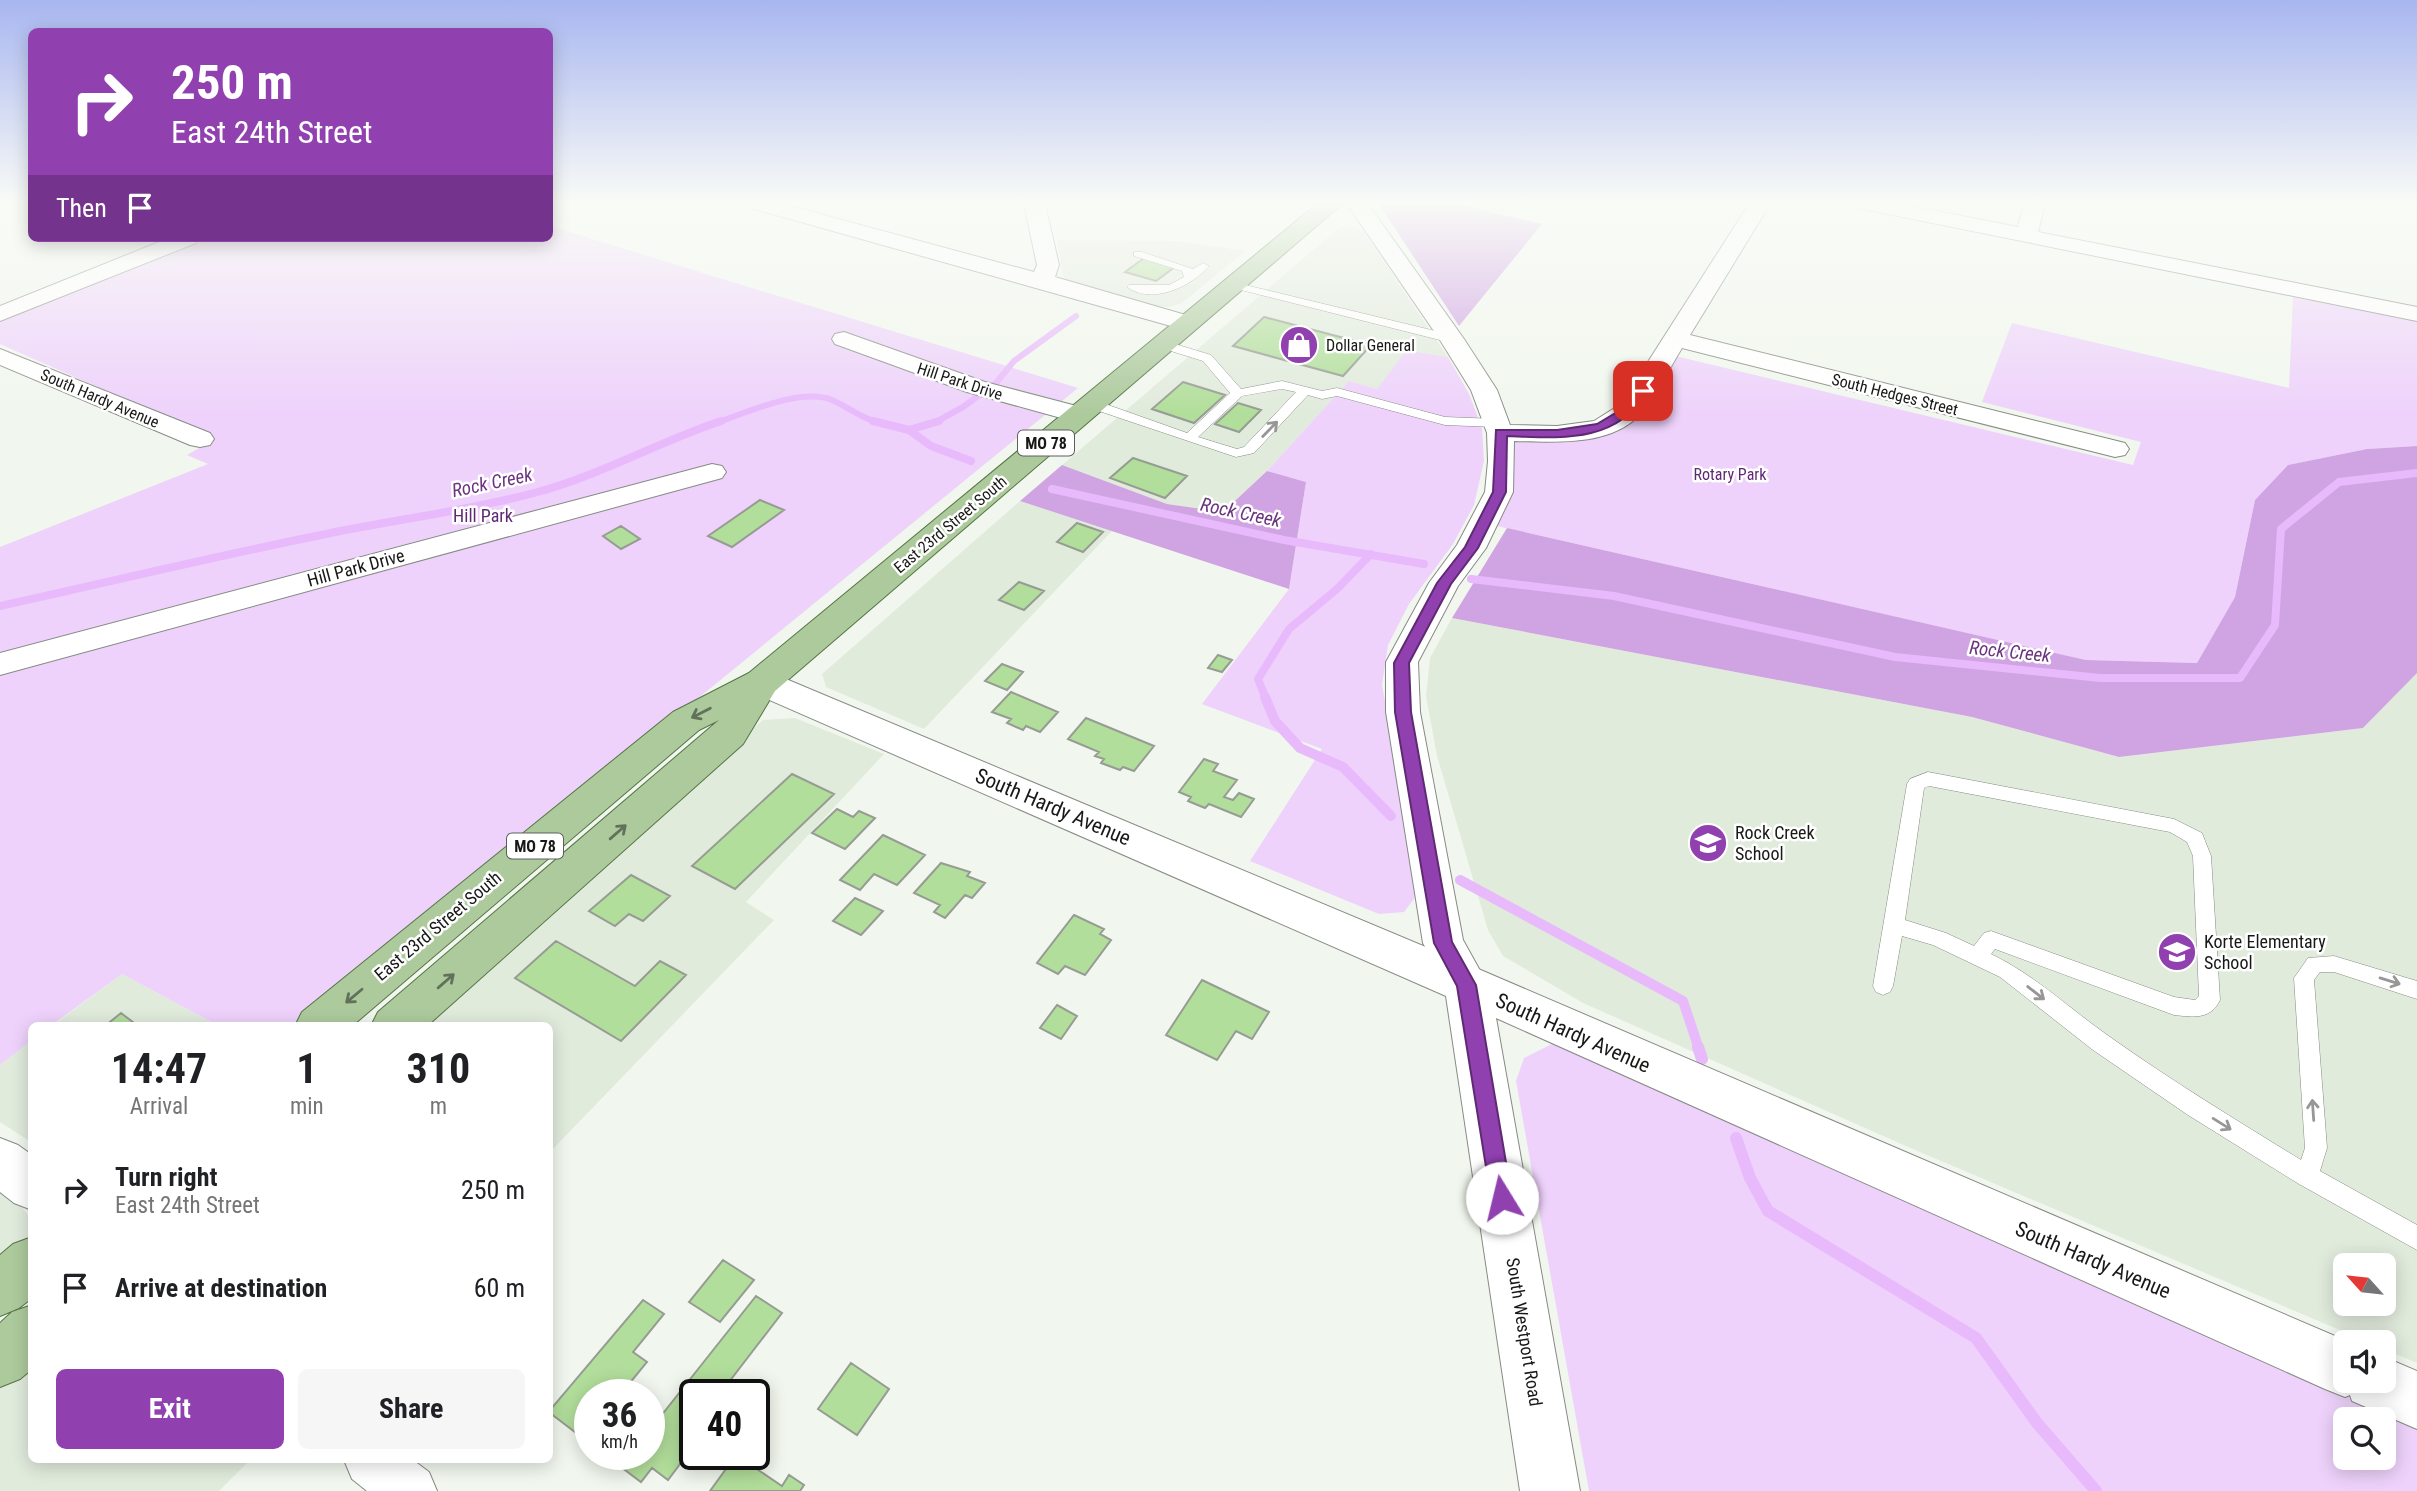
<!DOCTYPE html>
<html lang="en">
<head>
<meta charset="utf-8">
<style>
	body { margin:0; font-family:"Roboto Condensed",sans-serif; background:#f6f6f6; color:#202124; height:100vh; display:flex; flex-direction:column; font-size:26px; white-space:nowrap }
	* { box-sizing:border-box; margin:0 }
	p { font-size:23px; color:#757577 }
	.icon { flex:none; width:38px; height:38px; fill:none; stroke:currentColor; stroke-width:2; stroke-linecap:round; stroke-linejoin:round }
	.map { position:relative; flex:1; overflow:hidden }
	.details { position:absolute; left:28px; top:1022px; width:525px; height:441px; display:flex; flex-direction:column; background:#fff; border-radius:10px; box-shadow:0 4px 18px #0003 }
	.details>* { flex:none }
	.guide { position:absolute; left:28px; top:28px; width:525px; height:214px; border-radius:10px; box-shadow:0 4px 18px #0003; background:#9140b0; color:#fff; overflow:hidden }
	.needle { width:46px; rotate:297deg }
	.controls { position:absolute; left:2333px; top:1253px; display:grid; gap:14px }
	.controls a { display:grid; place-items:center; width:63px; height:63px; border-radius:10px; background:#fff; box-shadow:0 4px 18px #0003; font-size:35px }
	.speed { position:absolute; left:574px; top:1379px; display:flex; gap:14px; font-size:35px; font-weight:700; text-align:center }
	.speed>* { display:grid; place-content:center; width:91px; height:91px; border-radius:50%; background:#fff; box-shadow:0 4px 18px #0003; line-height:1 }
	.speed small { font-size:18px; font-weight:400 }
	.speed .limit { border:4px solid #111; border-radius:10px; background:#fff; color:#111 }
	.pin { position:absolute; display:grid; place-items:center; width:60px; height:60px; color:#fff; margin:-30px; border-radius:14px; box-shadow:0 4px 10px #0006 }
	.me { position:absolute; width:77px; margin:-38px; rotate:351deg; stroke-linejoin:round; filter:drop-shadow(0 0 5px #0008) }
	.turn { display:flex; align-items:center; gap:24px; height:147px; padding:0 28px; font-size:32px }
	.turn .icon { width:91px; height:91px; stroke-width:2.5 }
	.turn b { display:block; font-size:49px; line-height:60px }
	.then { display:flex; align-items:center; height:66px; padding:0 28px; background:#0003; gap:14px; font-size:26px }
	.eta { display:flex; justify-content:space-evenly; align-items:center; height:119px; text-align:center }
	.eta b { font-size:42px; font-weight:700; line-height:49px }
	.action { display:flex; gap:14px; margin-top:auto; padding:14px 28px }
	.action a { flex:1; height:80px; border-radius:10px; background:#9140b0; color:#fff; font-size:28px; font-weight:700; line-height:80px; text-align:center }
	.action a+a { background:#f6f6f6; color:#202124 }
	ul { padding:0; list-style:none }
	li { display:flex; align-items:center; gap:21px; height:98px; padding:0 28px }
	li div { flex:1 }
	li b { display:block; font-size:26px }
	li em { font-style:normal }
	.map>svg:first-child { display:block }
	.built { fill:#e1ebdc; fill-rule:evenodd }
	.green { fill:#eed2fb; fill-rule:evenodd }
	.forest { fill:#d0a3e3 }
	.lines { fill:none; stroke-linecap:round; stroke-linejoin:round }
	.stream-far3 { stroke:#e8bafc; stroke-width:6 }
	.stream-far2 { stroke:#e8bafc; stroke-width:8 }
	.stream-far1 { stroke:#e8bafc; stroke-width:10 }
	.stream { stroke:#e8bafc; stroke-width:12 }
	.building { fill:#b2de9b; stroke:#969c93; stroke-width:2 }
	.lane-casing { stroke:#868b83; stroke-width:1 }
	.street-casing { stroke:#868b83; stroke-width:2 }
	.secondary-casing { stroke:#868b83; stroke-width:2 }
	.primary-casing { stroke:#557544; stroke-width:2 }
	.lane { fill:#fff; fill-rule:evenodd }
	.street { fill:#fff; fill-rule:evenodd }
	.secondary { fill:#fff; fill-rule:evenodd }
	.primary { fill:#adca9d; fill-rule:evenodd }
	.oneway { stroke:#979896 }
	.oneway2 { stroke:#62725a }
	.route { fill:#9140b0; stroke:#5e2a72; stroke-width:2 }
	.labels { text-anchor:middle; stroke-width:5; stroke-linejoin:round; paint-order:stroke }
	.far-poi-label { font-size:16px; fill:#171916; stroke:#fff; text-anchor:start }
	.far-street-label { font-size:16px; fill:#171916; stroke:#fff }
	.shield { fill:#fff; stroke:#5d5e5c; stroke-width:2 }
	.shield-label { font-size:16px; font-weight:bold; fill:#171916 }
	.far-park-label { font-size:16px; fill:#602974; stroke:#fff }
	.park-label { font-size:18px; fill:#602974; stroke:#fff }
	.street-label { font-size:18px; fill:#171916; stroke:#fff }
	.poi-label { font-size:18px; fill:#171916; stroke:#fff; text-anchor:start }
	.water-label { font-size:19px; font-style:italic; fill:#6a347f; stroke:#fff }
	.near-street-label { font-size:21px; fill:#171916; stroke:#fff }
</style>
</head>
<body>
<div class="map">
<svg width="2417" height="1491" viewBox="0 0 2417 1491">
	<rect width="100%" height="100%" fill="#f1f7ee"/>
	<!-- built -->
	<path class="built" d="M1340 227H1354L1364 232 1448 357 1408 350 1377 389 1349 381 1267 471 1223 512 1167 504 1062 465Z
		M1057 240 1176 241 1245 251 1182 303 1168 307 1154 306 1067 282 1063 275Z
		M1020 501 1112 531 924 729 826 687 822 674Z
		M1452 618 1972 717 2119 757 2363 728 2417 673V1363L2384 1349V1342H2368L1908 1147 1583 1003 1503 956 1488 930 1437 756 1426 696 1430 658ZM2345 1265H2384V1304H2345Z
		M795 718 884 754 746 902 774 920 550 1152V1026H413L763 720Z
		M122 974 217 1025 52 1026Z
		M31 1041V1142L0 1122V1065Z
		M0 1190 22 1207 32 1221 31 1234 20 1252 0 1269Z
		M31 1360 32 1460H250L219 1491H0V1387Z"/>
	<!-- green -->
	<path class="green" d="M550 226 1078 388 298 1025H217L122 974 52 1025 32 1026 31 1041 0 1065V547L208 464 187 455 215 439 0 344V320L201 238H550Z
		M2293 297 2417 321V446L2367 449 2288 465 2255 500 2235 597 2197 663 2086 660 1484 523 1500 433 1601 428 1667 354 2133 465 2141 442 1982 402 2012 323 2289 388Z
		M1407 350 1448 357 1469 394 1482 428 1484 461 1474 505 1453 544 1409 604 1388 645 1382 685 1418 878 1414 899 1404 912 1379 914 1250 861 1322 749 1202 704 1289 589 1306 482 1267 471 1349 381 1377 389Z
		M1554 1043 2417 1421V1491H1589L1516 1081 1524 1058ZM2345 1419H2384V1458H2345Z"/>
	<!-- forest -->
	<path class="forest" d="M1379 204H1456L1542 224 1459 326Z
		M2417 446V673L2363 728 2119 757 1972 717 1452 618 1507 528 2086 660 2197 663 2235 597 2255 500 2288 465 2367 449Z
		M1062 465 1167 504 1223 512 1267 471 1306 482 1289 589 1020 501Z"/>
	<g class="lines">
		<!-- stream-far3 -->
		<path class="stream-far3" d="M716 423C746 413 801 387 832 400 850 408 860 418 880 423
			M934 423 963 407 996 383 1014 361 1076 316"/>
		<!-- stream-far2 -->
		<path class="stream-far2" d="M873 421 909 430 931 446 971 461
			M909 430 939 421
			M1052 489 1284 540 1424 564
			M1471 579 1614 596 1895 657 2100 678H2240L2275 625 2281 529 2339 482 2417 473
			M0 606C110 582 220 555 331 533 398 519 468 511 534 493 599 476 658 442 721 421
			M1266 699 1258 679 1289 629 1337 589 1371 554"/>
		<!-- stream-far1 -->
		<path class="stream-far1" d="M1265 697 1275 721 1300 748 1343 767 1391 816
			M1460 880 1683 1001 1699 1049"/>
		<!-- stream -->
		<path class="stream" d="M1698 1047 1702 1059
			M1736 1138 1750 1178 1768 1211 1976 1338 2037 1423 2096 1491"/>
	</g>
	<!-- building -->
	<path class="building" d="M1144 258 1175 267 1156 281 1125 272Z
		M1264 317 1371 345 1343 376 1233 346Z
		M1183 382 1225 395 1194 423 1152 409Z
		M1238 403 1261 410 1239 432 1215 424Z
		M1133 458 1187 476 1165 498 1110 478Z
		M760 500 784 510 732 547 708 536Z
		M1077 523 1103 532 1083 552 1057 542Z
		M621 526 640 539 621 549 603 536Z
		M1019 582 1044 591 1024 610 999 600Z
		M1218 655 1232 660 1222 672 1208 668Z
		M1002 664 1023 672 1007 690 985 681Z
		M1011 692 1058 712 1040 732 1026 726 1023 730 1007 723 1011 719 992 712Z
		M1086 718 1154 746 1134 771 1123 767 1120 770 1101 763 1104 759 1095 756 1099 752 1068 739Z
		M1204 759 1218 764 1213 771 1237 780 1224 797 1233 800 1239 793 1254 799 1241 817 1209 804 1205 808 1188 801 1191 797 1179 792Z
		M792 774 834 794 735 889 692 866Z
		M837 809 853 817 859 811 875 818 845 849 812 833Z
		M883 835 925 855 897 885 874 874 860 890 840 880Z
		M941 863 970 872 967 876 985 883 972 898 965 895 945 918 934 912 940 905 914 893Z
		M631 875 670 896 643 921 629 914 615 926 589 911Z
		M855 898 883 911 861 935 833 921Z
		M1074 915 1104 929 1100 934 1111 940 1085 975 1065 966 1058 974 1037 963Z
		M556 941 635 986 660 961 686 975 621 1041 515 978Z
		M1202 980 1269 1012 1252 1039 1236 1031 1217 1060 1166 1035Z
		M1057 1005 1077 1016 1061 1039 1040 1028Z
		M121 1013 138 1026H105Z
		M723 1260 754 1280 720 1322 689 1302Z
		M756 1296 782 1313 729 1382 738 1388 732 1395H695V1444L668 1480 652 1468 641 1482 621 1467 631 1454H649V1431Z
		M643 1300 664 1314 633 1352 647 1362 620 1395H590V1432L584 1439 550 1413V1410Z
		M851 1363 889 1389 857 1435 818 1409Z
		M736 1455 782 1486 789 1475 804 1485 800 1491H710Z"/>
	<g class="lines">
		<!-- lane casing -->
		<g class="lane-casing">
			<path id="lane" d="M1134 252H1142L1193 269 1203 263 1209 266C1191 287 1152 305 1127 287L1129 285H1169L1184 277 1182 271 1134 256Z
				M1233 282 1456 336 1458 339 1452 343 1229 287V283Z
				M1162 340 1211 355 1241 389 1282 381 1322 391 1337 388 1445 417 1496 419 1503 423 1496 427 1445 425 1337 396 1322 399 1308 395 1254 453 1236 457 1087 407V401H1097L1187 433 1230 393 1203 361 1158 347V341ZM1282 389 1296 392 1244 447 1237 449 1198 437 1242 396Z
				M1928 772 2174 819 2202 833 2211 856 2220 1000C2211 1020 2193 1017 2174 1015L1995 949 1991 954C2035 975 2071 1010 2110 1037 2172 1081 2236 1120 2301 1160L2305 1148 2294 978 2308 958 2334 956 2417 981V999L2334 972H2320L2314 980 2327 1148 2320 1171 2417 1225V1250L2299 1184 2188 1115 2093 1050 2000 977 1933 945 1902 936 1893 986 1890 992 1883 995 1876 992 1873 986 1907 784 1910 779ZM1929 786 2170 832 2187 842 2193 856 2199 996 2195 1000 2174 997 1991 931 1984 933 1974 946 1946 933 1905 920 1924 788Z"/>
		</g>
		<!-- street casing -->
		<g class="street-casing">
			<path id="street" d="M748 204H783L1034 272 1037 265 1024 204H1045L1059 265 1055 277 1196 318 1199 323 1196 328 1187 330 1178 328 751 208Z
				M1347 204H1368L1464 339 1497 390 1510 425 1557 426 1594 421 1621 404 1749 204H1770L1690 335 2125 443 2129 449 2125 455 2115 457 1682 348C1669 369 1658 393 1642 412 1613 447 1554 442 1514 441L1513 492 1486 548 1458 586 1418 662 1420 712 1463 940 1488 985 1482 997 1467 1002 1452 997 1423 943 1386 712V662L1429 583 1457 545 1485 492 1488 461 1487 433 1471 390 1440 340Z
				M1858 204H1901L2018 227 2024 204H2045L2038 232 2417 307V321L1868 210 1861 208Z
				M169 238H199L196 243 0 321V306Z
				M844 332 985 382 1088 409 1092 415 1088 421 1079 423 967 392 835 344 832 339 835 334Z
				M0 349 210 433 214 439 210 445 200 447 190 445 0 365Z
				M712 464 722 466 726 472 722 478 0 675V653Z
				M344 1460H413L429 1472 437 1491H367L352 1479Z"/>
		</g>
		<!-- secondary casing -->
		<g class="secondary-casing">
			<path id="secondary" d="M762 669 1483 971 2349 1342H2345V1381H2384V1357L2417 1371V1429L2352 1401 2350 1395 2345 1397 2325 1389 1496 1018 1580 1491H1520L1446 996 749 691 744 682 749 673Z
				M0 1138 18 1145 32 1155V1210L14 1203 0 1192Z"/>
		</g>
		<!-- primary casing -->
		<g class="primary-casing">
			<path id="primary" d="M1317 204H1342L775 691 743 744 427 1026H371L378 1012 719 720 699 730 352 1026H295L302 1012 673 712 749 673Z
				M32 1237V1298L19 1308 0 1316V1255L13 1244Z
				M32 1305V1369L20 1379 0 1387V1323L12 1312Z"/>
		</g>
		<!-- lane -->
		<use href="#lane" class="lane"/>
		<!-- street -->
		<use href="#street" class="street"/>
		<!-- secondary -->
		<use href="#secondary" class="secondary"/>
		<!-- primary -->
		<use href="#primary" class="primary"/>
	</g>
	<!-- one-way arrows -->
	<defs><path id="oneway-shaft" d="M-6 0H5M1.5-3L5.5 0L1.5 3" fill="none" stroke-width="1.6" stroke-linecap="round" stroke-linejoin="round" transform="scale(1.75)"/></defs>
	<g class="oneway">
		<use href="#oneway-shaft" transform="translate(1270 429) rotate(-46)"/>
		<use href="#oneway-shaft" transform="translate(2390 981) rotate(17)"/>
		<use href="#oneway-shaft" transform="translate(2036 993) rotate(38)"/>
		<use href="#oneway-shaft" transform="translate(2313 1110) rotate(-94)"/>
		<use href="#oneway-shaft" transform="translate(2222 1124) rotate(32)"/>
	</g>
	<g class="oneway2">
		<use href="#oneway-shaft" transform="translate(701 713) rotate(153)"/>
		<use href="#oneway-shaft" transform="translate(618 832) rotate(-41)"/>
		<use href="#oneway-shaft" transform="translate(446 981) rotate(-41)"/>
		<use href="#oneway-shaft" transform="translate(354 996) rotate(140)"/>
	</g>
	<!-- sky -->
	<linearGradient id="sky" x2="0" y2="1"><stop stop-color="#a8b6f0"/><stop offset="0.49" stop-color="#f9fbf7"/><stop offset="1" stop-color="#f9fbf7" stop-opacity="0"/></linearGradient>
	<rect width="2417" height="413" fill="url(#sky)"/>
	<!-- route -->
	<path class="route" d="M1639 388 1649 391C1615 444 1563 438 1507 436L1506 492 1478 548 1451 584 1409 663 1411 712 1452 942 1476 985 1512 1198 1509 1205 1502 1208 1494 1205 1491 1198 1457 986 1434 943 1395 712 1394 663 1437 583 1465 547 1493 492 1496 430H1557L1597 424 1627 406Z"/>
	<!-- icons -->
	<defs>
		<g id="shop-disc" transform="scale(2.0125)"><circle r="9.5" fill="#9140b0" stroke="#fff"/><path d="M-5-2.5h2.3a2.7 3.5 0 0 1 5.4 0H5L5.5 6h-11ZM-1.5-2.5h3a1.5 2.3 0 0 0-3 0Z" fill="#fff"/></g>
		<g id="school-disc" transform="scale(2.0125)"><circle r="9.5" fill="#9140b0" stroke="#fff"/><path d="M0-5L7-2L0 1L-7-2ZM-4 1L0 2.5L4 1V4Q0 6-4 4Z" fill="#fff"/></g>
	</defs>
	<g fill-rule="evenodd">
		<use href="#shop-disc" x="1299" y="345"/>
		<use href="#school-disc" x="1708" y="843"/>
		<use href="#school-disc" x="2177" y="952"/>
	</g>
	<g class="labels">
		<!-- far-poi labels -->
		<g class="far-poi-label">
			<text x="1326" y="351">Dollar General</text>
		</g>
		<!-- far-street labels -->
		<g class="far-street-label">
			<text transform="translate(960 381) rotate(18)" y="6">Hill Park Drive</text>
			<text transform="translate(1895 394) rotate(14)" y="6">South Hedges Street</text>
			<text transform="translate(100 398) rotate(23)" y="6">South Hardy Avenue</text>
			<text transform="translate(950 524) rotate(-40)" y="6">East 23rd Street South</text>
		</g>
		<!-- shield labels -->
		<g class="shield">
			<rect x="1018" y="430.5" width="56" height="25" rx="5"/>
			<rect x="507" y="833.5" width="56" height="25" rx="5"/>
		</g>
		<g class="shield-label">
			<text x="1046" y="449">MO 78</text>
			<text x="535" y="852">MO 78</text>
		</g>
		<!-- far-park labels -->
		<g class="far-park-label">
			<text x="1730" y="480">Rotary Park</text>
		</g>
		<!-- park labels -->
		<g class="park-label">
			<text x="483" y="522">Hill Park</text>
		</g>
		<!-- street labels -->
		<g class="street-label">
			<text transform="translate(356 568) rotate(-15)" y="6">Hill Park Drive</text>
			<text transform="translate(438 926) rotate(-40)" y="6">East 23rd Street South</text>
			<text transform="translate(1524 1332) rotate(81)" y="6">South Westport Road</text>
		</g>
		<!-- poi labels -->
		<g class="poi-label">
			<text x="1735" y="839">Rock Creek<tspan x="1735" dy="21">School</tspan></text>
			<text x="2204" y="948">Korte Elementary<tspan x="2204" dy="21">School</tspan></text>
		</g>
		<!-- water labels -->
		<g class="water-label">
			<text transform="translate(492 482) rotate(-12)" y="7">Rock Creek</text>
			<text transform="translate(1241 512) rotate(12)" y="7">Rock Creek</text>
			<text transform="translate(2010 651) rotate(6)" y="7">Rock Creek</text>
		</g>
		<!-- near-street labels -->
		<g class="near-street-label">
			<text transform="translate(1053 807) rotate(23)" y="7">South Hardy Avenue</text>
			<text transform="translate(1573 1033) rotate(24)" y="7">South Hardy Avenue</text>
			<text transform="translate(2093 1260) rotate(23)" y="7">South Hardy Avenue</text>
		</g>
	</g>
</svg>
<div class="controls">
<a><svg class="needle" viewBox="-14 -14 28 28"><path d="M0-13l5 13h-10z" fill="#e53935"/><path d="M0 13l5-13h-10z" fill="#757577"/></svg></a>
<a><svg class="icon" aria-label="sound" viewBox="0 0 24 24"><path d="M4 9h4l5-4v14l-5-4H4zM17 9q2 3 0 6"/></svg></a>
<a><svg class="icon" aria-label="search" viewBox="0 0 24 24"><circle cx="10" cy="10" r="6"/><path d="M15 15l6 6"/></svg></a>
</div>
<div class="speed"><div>36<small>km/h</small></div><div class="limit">40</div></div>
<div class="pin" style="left:1643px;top:391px;background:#d93025"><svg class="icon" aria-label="arrive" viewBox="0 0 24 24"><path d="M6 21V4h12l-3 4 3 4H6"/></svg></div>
<svg class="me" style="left:1502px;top:1198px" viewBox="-20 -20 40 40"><circle r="19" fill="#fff"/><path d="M0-13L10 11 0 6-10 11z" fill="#9140b0"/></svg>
<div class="guide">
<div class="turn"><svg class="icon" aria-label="right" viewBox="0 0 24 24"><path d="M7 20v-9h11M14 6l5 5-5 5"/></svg><div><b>250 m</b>East 24th Street</div></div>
<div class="then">Then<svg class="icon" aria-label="arrive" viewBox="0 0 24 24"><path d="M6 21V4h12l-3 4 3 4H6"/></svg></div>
</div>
<section class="details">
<div class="eta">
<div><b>14:47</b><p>Arrival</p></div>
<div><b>1</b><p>min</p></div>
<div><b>310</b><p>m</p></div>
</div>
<ul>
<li><svg class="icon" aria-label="right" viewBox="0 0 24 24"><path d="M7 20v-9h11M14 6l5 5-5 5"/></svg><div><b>Turn right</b><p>East 24th Street</p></div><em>250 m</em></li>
<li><svg class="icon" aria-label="arrive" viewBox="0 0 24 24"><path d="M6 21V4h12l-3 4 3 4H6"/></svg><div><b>Arrive at destination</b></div><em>60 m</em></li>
</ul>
<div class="action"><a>Exit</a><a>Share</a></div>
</section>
</div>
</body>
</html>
